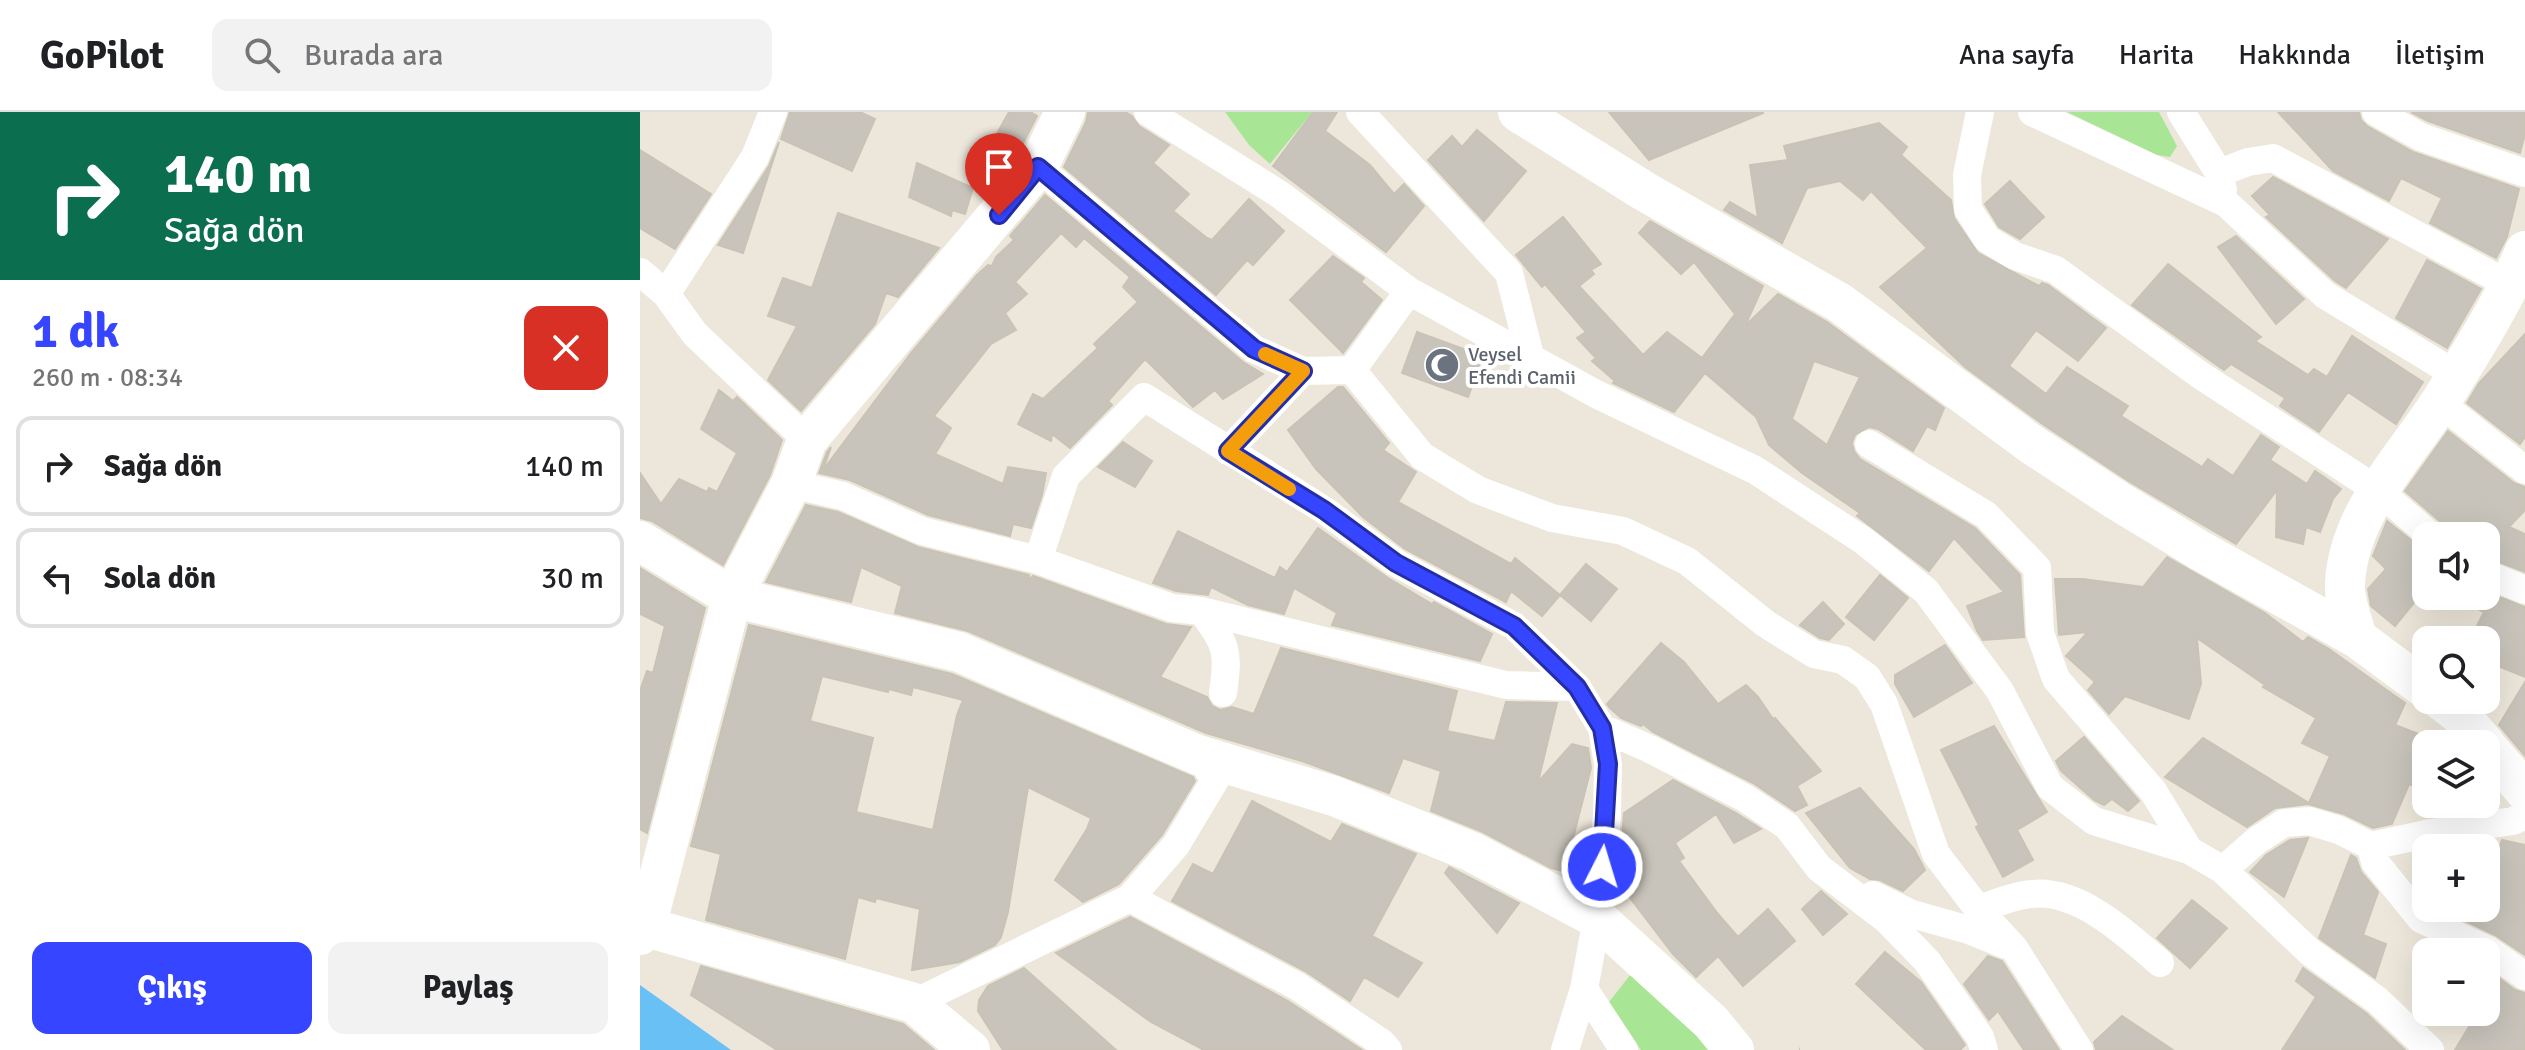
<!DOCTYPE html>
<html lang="tr">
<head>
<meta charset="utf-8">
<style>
	body { margin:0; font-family:Signika,sans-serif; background:#f2f2f2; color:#202124; height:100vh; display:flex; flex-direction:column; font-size:30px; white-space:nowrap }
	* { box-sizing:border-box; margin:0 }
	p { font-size:26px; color:#757577 }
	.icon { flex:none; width:44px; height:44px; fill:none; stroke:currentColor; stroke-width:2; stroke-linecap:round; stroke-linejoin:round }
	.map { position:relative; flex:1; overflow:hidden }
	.side { display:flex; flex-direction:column; background:#fff; width:640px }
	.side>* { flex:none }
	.guide { background:#0b6e4f; color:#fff; overflow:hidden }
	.fabs { position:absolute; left:1772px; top:410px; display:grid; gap:16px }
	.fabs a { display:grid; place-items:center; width:88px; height:88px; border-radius:16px; background:#fff; box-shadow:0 8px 32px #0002; font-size:40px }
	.pin { position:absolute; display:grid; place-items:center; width:68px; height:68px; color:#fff; margin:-82px -34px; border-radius:50% 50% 50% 0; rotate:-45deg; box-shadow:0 0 8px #0007 }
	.pin .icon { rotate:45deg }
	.me { position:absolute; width:88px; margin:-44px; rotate:5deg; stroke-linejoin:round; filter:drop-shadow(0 0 6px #0008) }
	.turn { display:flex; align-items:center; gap:28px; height:168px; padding:0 32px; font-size:36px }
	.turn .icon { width:104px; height:104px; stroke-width:2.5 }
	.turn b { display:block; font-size:56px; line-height:68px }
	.round { display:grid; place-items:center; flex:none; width:84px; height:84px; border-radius:16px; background:#f2f2f2 }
	.overview { display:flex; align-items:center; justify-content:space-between; height:136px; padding:0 32px }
	h1 { font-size:48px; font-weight:700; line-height:60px; color:#3645ff }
	.button { display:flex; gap:16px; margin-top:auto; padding:16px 32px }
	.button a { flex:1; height:92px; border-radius:16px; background:#3645ff; color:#fff; font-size:32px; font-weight:700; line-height:92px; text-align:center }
	.button a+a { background:#f2f2f2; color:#202124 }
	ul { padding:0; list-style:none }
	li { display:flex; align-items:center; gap:24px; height:100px; margin:0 16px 12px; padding:0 16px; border:4px solid #e0e0e0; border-radius:16px }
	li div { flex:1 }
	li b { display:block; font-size:30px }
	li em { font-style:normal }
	header { display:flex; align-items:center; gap:48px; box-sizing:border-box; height:112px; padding:0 40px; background:#fff; border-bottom:2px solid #e0e0e0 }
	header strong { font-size:38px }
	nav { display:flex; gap:44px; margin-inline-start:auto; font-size:28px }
	.search { width:560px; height:72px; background:#f2f2f2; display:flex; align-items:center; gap:20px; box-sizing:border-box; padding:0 28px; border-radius:16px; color:#757577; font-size:30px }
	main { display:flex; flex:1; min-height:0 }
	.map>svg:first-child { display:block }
	.green { fill:#a8e695 }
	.water { fill:#69c0f4 }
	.building { fill:#c8c4bb; stroke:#c8c3b5; stroke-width:2; fill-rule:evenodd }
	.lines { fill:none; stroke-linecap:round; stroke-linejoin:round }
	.path { stroke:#c8c8c8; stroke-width:5; stroke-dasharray:6 4; stroke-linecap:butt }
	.street { stroke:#fff; stroke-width:28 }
	.secondary { stroke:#fff; stroke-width:40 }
	.route-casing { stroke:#232da6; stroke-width:20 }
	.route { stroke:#3645ff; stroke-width:14 }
	.slow { stroke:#f59e0b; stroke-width:14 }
	.labels { text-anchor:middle; stroke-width:8; stroke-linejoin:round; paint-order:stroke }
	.worship-label { font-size:20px; fill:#5b616d; stroke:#fff; text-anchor:start }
</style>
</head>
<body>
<header>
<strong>GoPilot</strong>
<div class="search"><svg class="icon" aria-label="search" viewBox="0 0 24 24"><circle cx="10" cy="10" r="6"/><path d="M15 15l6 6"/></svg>Burada ara</div>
<nav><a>Ana sayfa</a><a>Harita</a><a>Hakkında</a><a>İletişim</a></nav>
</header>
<main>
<section class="side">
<div class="guide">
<div class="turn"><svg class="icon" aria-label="right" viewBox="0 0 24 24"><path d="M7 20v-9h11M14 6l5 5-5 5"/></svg><div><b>140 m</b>Sağa dön</div></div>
</div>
<div class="overview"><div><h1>1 dk</h1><p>260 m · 08:34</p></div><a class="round" style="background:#d93025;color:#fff"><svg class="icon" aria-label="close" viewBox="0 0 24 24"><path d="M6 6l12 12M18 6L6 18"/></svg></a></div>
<ul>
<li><svg class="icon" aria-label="right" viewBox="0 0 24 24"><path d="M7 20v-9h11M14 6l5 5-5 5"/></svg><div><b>Sağa dön</b></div><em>140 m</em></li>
<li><svg class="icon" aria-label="left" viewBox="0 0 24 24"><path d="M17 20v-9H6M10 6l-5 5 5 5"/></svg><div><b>Sola dön</b></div><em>30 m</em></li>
</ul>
<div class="button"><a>Çıkış</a><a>Paylaş</a></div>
</section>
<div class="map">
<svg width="1885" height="938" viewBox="0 0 1885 938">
	<rect width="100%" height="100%" fill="#ede7db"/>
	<!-- green -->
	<path class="green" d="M585 0H672L630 52 609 33Z
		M1427 0H1519L1537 34 1530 45 1517 43Z
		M994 858 1073 938H1001L969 890Z"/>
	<!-- water -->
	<path class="water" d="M0 873 91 938H0Z"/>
	<!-- building -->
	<path class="building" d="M150 0H220L235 7 212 59 141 27Z
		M369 0H390L397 4 375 47 350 34Z
		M448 0H485L492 4 499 14 529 33 513 51 549 82 533 99 567 126 572 128 609 87 644 119 613 153 607 148 576 183 424 55 446 10Z
		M673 0H697L685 19 730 53 754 82 764 72 784 94 746 140 633 54Z
		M969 0H1123V1L1009 48Z
		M1638 0H1719L1721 8 1727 14 1773 40 1879 77 1867 125 1856 146 1790 111 1802 86 1761 66 1749 89 1693 59Z
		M1771 0H1885V22L1880 41 1788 9Z
		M1239 11 1267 35 1261 43 1311 88 1314 106 1338 141 1399 174 1402 171 1408 173 1466 216 1438 249 1396 218 1369 254 1406 282 1427 255 1488 294 1481 304 1562 355 1568 347 1593 364 1621 323 1639 335 1630 348 1667 372 1675 359 1701 377 1693 387 1680 420 1666 415 1663 432 1636 425 1637 378 1596 432 1490 370 1404 313 1325 255 1240 175 1287 136 1231 79 1223 88 1200 69 1167 76 1142 131 1084 98 1090 90 1118 106 1110 53 1148 48 1144 34Z
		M837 18 886 59 844 109 788 48 812 24 822 35Z
		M139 30 103 141 78 133 129 54Z
		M0 38 71 82 35 137 0 116Z
		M277 51 333 76 325 102 312 98 311 104 269 85Z
		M1633 65 1748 127 1706 176 1695 169 1626 105 1630 103 1612 84Z
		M1370 69 1404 105 1380 127 1359 115 1345 92Z
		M405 83 603 250 623 262 583 287 575 278 553 295 505 247 468 289 472 293 430 336 412 322 411 329 378 312 393 282 403 287 458 236 454 232 498 190 483 175 490 165 444 126 436 135 421 121 375 170 387 182 365 201 376 218 351 232 294 304 311 316 295 342 363 372 368 355 406 361 402 383 391 416 373 412 370 424 288 403 210 368 179 361 187 340 191 335 183 358 271 241 337 163 348 153 352 154 356 145 374 128 370 124Z
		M198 101 299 136 258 185 246 181 235 212 161 299 128 268 157 214 128 204 143 166 172 176Z
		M923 105 961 152 951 158 954 162 939 174 1003 243 1027 220 1062 246 1095 202 1054 150 1041 162 999 121 1010 109 1123 174 1105 214 1138 182 1187 210 1304 296 1295 318 1287 314 1273 339 1238 317 1229 315 1215 323 1212 331 1214 339 1220 347 1335 416 1380 463 1384 525 1343 528 1337 519 1327 494 1364 480 1314 426 1289 459 1217 404 1220 401 1162 361 1129 333 1116 305 1065 261 1034 300 973 271 975 269 952 249 956 246 937 226 946 220 905 172 902 175 876 143ZM1174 249 1220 265 1187 333 1152 307Z
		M1596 124 1664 187 1636 212 1578 135Z
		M693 144 724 166 721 170 742 188 703 241 650 188Z
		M1787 148 1841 177 1807 236 1756 206Z
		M1528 152 1621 225 1615 229 1668 263 1674 257 1687 265 1712 224 1783 270 1756 312 1708 280 1679 320 1640 294 1645 286 1591 252 1584 258 1492 193Z
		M777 220 843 244 828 285 762 261Z
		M1885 222V325L1880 332 1827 291 1839 271Z
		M698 275H703L749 331 743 338 776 360 758 390 871 452 875 446 920 483 902 504 871 479 866 490 765 437 723 405 676 357 648 318Z
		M79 278 93 289 97 285 142 328 130 363 83 453 12 409 0 406V361L21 392 39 367 67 380 69 376 77 380 97 341 61 317Z
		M1808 319 1874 371 1885 375V398L1869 415 1885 422V460L1846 445V424H1808L1802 411 1765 379Z
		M483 330 512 349 495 375 458 355Z
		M166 393 198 400 278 435 389 463 388 468 393 464 526 512 551 515 520 565 567 585 572 594 580 598 592 595 614 602 641 536 817 579 807 619 855 629 866 590 917 591 898 670 932 632 948 636 951 656 931 734 948 723 944 764 911 756 843 720 791 699 801 659 763 646 749 681 662 649 566 621 328 519 255 501 262 474 221 455 211 490 126 470Z
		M1747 409 1786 440V476L1755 514 1731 494 1728 477 1746 457 1733 444Z
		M678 416 748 466 792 492 794 490 852 522 840 549 692 513 697 501 654 476 644 502 608 493 571 475 568 483 536 479 513 471 538 419 635 466 640 455 647 460Z
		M1527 445 1625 501 1663 530 1668 525 1689 537 1765 591 1755 613 1786 625V678L1769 672 1752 712 1733 716 1704 702 1668 692 1635 696 1607 715 1525 665 1563 626 1669 691 1690 644 1662 631 1676 606 1623 575 1625 573 1557 526 1561 572 1549 607 1485 584 1469 602 1448 578 1455 570 1426 544 1448 520 1419 523 1415 467H1443L1503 475Z
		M946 452 977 477 951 509 920 483Z
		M0 456 65 496 7 721 0 717V579L7 559 13 561 25 514 0 502Z
		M1240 463 1268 486 1234 528 1206 505Z
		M1846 480 1885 495V565L1846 549V528H1830L1844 500 1813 484H1846Z
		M1183 490 1204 512 1189 528 1180 526 1160 513Z
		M109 513 312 562 553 665 555 669 522 723 479 772 443 790 415 768 447 717 451 706 388 675 368 800 361 825 355 833 320 850 272 858 280 797 236 786 235 790 218 785 205 847 66 808 81 742 51 734ZM182 564 248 580 249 577 271 583 273 575 323 588 317 603 293 718 216 700 233 626 170 609Z
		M1021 531 1044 550 1078 592 1106 573 1118 585 1133 607 1135 606 1181 659 1157 674 1167 693 1155 699 1113 671 1013 620 1003 612 1001 614 981 606 970 596 967 592Z
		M1305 533 1332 571 1274 605 1255 572V563Z
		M1885 570V644L1859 613Z
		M1354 614 1407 700 1377 718 1393 748 1363 765 1336 715 1339 713 1301 638Z
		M1444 625 1499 689 1488 699 1472 687 1464 693 1454 688 1421 659 1416 649Z
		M1033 668 1096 701 1121 717 1094 731 1076 702 1035 731 1044 746 1039 749 1078 802 1098 825 1128 797 1155 829 1103 874 1078 844 1056 865 1033 842 978 770 984 701Z
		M1220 676 1274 737 1285 758 1263 779 1240 768 1230 767 1210 756 1166 701Z
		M612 689 691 730 702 712 776 742 732 824 782 851 758 885 724 865 710 889 665 859 532 789 553 752 573 762Z
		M1668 726 1644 785 1610 760 1626 743 1650 728Z
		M1862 728 1885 733V843L1855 823 1798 796H1846V760L1850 762Z
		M1711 743 1716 746 1721 760 1738 780 1723 823 1746 832 1735 866 1679 826Z
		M809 755 879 791 857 821 805 761Z
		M1181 779 1207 802 1183 823 1162 797Z
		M1552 788 1587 816 1550 856 1517 826Z
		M490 805 648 889 722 938H564L511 910 416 841Z
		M1245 840 1281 870 1325 933 1320 938H1286L1216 872Z
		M1348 844 1362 849 1419 938H1384L1358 899 1349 908 1324 872Z
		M61 854 263 912 294 938H137L51 883Z
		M384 856 476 938H363L338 899 339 888 348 874Z
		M1663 856 1726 901 1765 938H1642L1676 885 1656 869Z
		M1859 866 1875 878 1885 881V938H1815L1838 900H1846V887Z
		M1482 904 1533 938H1456L1454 930Z"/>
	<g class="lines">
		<!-- path -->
		<path class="path" d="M1159 938H1160"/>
		<!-- street -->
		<path class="street" d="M508 0 639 82 769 179 956 282 1115 358 1224 429 1286 479 1360 579 1410 675 1454 709 1549 738
			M720 0 869 161 890 244
			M1340 0 1327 63 1328 97 1347 127 1375 144 1416 158 1560 263 1739 379 1791 424
			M1392 0 1586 91 1685 183 1817 263
			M1541 0 1579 61 1583 78
			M1736 0 1781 25 1885 61
			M398 55 614 237 663 259 712 258 782 344 838 378 912 406 983 419 1047 449 1126 512 1174 542 1203 548 1227 565 1244 592 1296 742 1338 797 1374 836 1439 938
			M1579 61 1608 50 1633 46 1870 173
			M0 160 26 182 55 222 167 328
			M26 182 115 45 133 0
			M712 258 769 179
			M1800 291 1885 358
			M1229 332 1346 403 1397 456 1400 521 1416 567 1513 679 1549 738 1583 758 1670 840 1737 888 1790 938
			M588 339 663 259
			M151 372 203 384 282 419 398 448 532 496 562 499 866 573 937 575
			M398 448 426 364 504 285 684 398 756 451 874 514 937 575 962 616 968 652 967 703 957 806 944 877 925 938
			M1846 462 1885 478
			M562 499C587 534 589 539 583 581
			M962 616 1010 637 1105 686 1147 714 1179 756 1246 807 1287 849 1340 925 1344 938
			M1731 734 1735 750 1781 807 1848 838 1885 864
			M1583 758 1616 729 1644 711 1669 709 1699 718 1731 734 1791 721 1873 709 1885 703
			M1233 783 1272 802 1329 818 1366 833
			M490 786 657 874 742 931 748 938
			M1338 797C1355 792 1374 783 1392 782 1439 777 1487 822 1520 851
			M944 877 984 938
			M274 891 490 786 536 733 575 668 558 643"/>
		<!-- secondary -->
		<path class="secondary" d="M878 0 1004 79 1200 191 1391 332 1478 389 1559 438 1717 526
			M0 429 92 485 319 540 558 643 694 684 832 740 957 806 1071 910 1094 938
			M1786 577 1717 526C1713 510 1704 489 1705 472 1708 401 1765 345 1801 289 1831 241 1863 191 1885 139
			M1801 588 1818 601 1845 632
			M1846 634 1885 679
			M6 815 274 891 330 938
			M0 823 6 815 92 485 151 372 167 328 398 55 425 0"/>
	</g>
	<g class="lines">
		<!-- route casing -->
		<g class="route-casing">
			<path id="route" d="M359 103 398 55 614 237 663 259 588 339 684 398 756 451 874 514 937 575 962 616 968 652 962 755"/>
		</g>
		<!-- route -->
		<use href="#route" class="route"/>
		<!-- slow -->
		<path class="slow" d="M625 242 663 259 588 339 649 377"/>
	</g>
	<!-- icons -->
	<defs>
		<g id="mosque-disc" transform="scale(1.8)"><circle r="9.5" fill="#6b7280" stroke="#fff"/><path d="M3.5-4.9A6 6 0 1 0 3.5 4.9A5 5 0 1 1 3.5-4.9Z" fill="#fff"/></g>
	</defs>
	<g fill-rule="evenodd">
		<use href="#mosque-disc" x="802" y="253"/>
	</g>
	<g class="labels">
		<!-- worship labels -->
		<g class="worship-label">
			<text x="828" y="249">Veysel<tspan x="828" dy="23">Efendi Camii</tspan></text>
		</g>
	</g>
</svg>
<div class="fabs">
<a><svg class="icon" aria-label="sound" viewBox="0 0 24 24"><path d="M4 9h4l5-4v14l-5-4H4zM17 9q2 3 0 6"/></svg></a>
<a><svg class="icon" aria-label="search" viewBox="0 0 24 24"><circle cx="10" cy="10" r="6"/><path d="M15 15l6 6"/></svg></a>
<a><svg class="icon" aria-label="layers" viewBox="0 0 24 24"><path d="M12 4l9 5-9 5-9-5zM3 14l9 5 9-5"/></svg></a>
<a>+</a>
<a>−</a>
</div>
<div class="pin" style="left:359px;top:103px;background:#d93025"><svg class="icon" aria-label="arrive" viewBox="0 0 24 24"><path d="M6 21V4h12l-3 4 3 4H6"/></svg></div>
<svg class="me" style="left:962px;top:755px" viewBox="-20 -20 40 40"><circle r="17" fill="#3645ff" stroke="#fff" stroke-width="3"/><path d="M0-11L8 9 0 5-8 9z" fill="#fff"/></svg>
</div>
</main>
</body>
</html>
